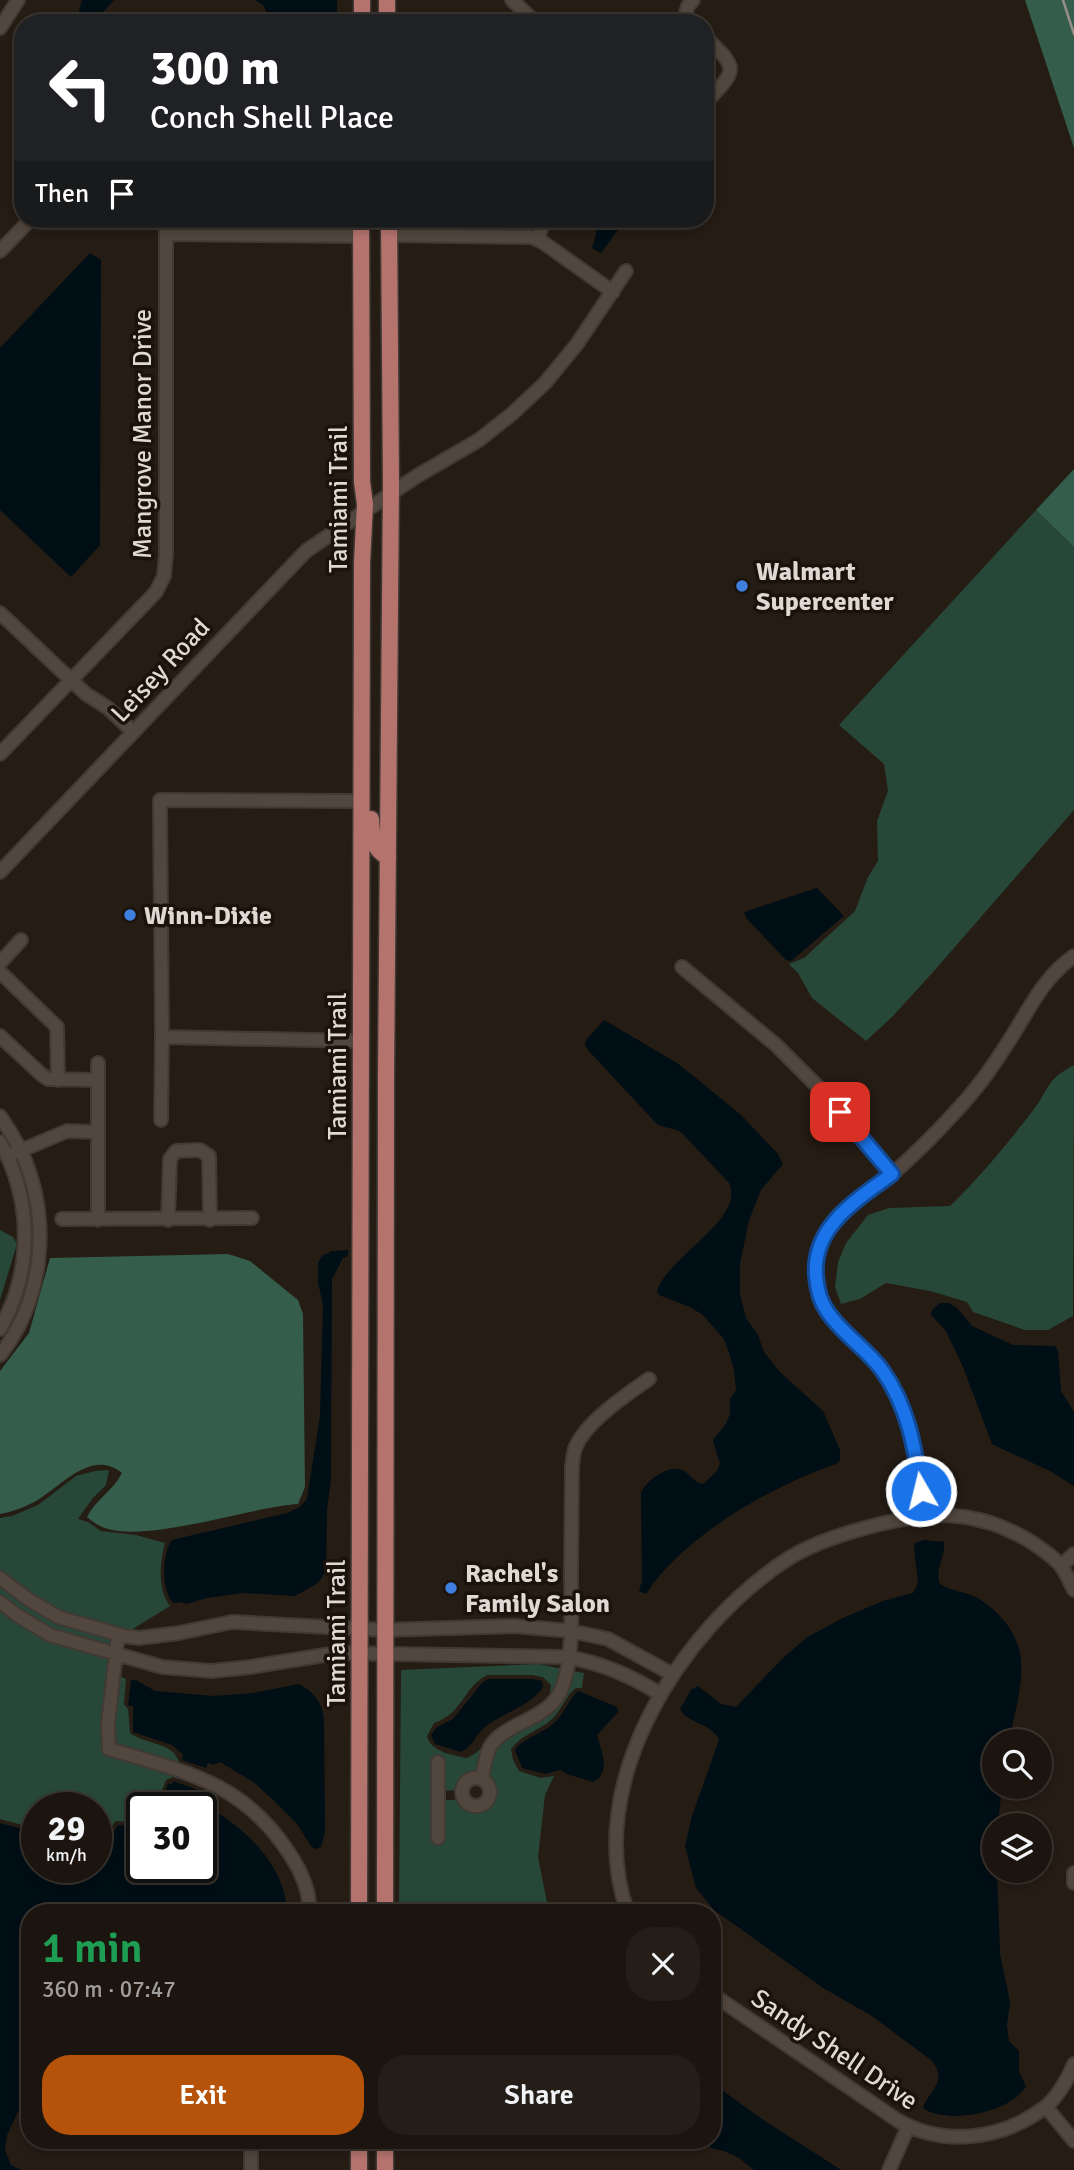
<!DOCTYPE html>
<html lang="en">
<head>
<meta charset="utf-8">
<style>
	body { margin:0; font-family:Signika,sans-serif; background:#251e18; color:#f1f3f6; height:100vh; display:flex; flex-direction:column; font-size:26px; white-space:nowrap }
	* { box-sizing:border-box; margin:0 }
	p { font-size:23px; color:#a09f9e }
	.icon { flex:none; width:38px; height:38px; fill:none; stroke:currentColor; stroke-width:2; stroke-linecap:round; stroke-linejoin:round }
	.map { position:relative; flex:1; overflow:hidden }
	.details { position:absolute; left:21px; top:1904px; width:700px; height:245px; display:flex; flex-direction:column; background:#1c150f; border-radius:28px; box-shadow:0 4px 10px #0003,0 0 0 2px #3a342f }
	.details>* { flex:none }
	.top-card { position:absolute; left:14px; top:14px; width:700px; height:214px; border-radius:28px; box-shadow:0 4px 10px #0003,0 0 0 2px #3a342f; background:#202124; color:#fff; overflow:hidden }
	.fabs { position:absolute; left:982px; top:1729px; display:grid; gap:14px }
	.fabs a { display:grid; place-items:center; width:70px; height:70px; border-radius:50%; background:#1c150f; box-shadow:0 4px 10px #0003,0 0 0 2px #3a342f; font-size:35px }
	.speed { position:absolute; left:21px; top:1792px; display:flex; gap:14px; font-size:35px; font-weight:700; text-align:center }
	.speed>* { display:grid; place-content:center; width:91px; height:91px; border-radius:50%; background:#1c150f; box-shadow:0 4px 10px #0003,0 0 0 2px #3a342f; line-height:1 }
	.speed small { font-size:18px; font-weight:400 }
	.speed .limit { border:4px solid #111; border-radius:10px; background:#fff; color:#111 }
	.pin { position:absolute; display:grid; place-items:center; width:60px; height:60px; color:#fff; margin:-30px; border-radius:14px; box-shadow:0 4px 10px #0006 }
	.me { position:absolute; width:77px; margin:-38px; rotate:352deg; stroke-linejoin:round; filter:drop-shadow(0 0 5px #0008) }
	.turn { display:flex; align-items:center; gap:24px; height:147px; padding:0 21px; font-size:32px }
	.turn .icon { width:91px; height:91px; stroke-width:2.5 }
	.turn b { display:block; font-size:49px; line-height:60px }
	.then { display:flex; align-items:center; height:66px; padding:0 21px; background:#0003; gap:14px; font-size:26px }
	.round { display:grid; place-items:center; flex:none; width:74px; height:74px; border-radius:28px; background:#251e18 }
	.summary { display:flex; align-items:center; justify-content:space-between; height:119px; padding:0 21px }
	h1 { font-size:42px; font-weight:600; line-height:52px; color:#1e9e55 }
	.cta { display:flex; gap:14px; margin-top:auto; padding:14px 21px }
	.cta a { flex:1; height:80px; border-radius:28px; background:#b45309; color:#fff; font-size:28px; font-weight:600; line-height:80px; text-align:center }
	.cta a+a { background:#251e18; color:#f1f3f6 }
	.map>svg:first-child { display:block }
	.green { fill:#274739; fill-rule:evenodd }
	.forest { fill:#355d4c }
	.water { fill:#000e15 }
	.lines { fill:none; stroke-linecap:round; stroke-linejoin:round }
	.minor-casing { stroke:#403934; stroke-width:16 }
	.major-casing { stroke:#403934; stroke-width:19 }
	.minor { stroke:#52473e; stroke-width:12 }
	.major { stroke:#b5736e; stroke-width:16 }
	.rail { stroke:#968f88; stroke-width:2.5 }
	.route-casing { stroke:#114b97; stroke-width:18 }
	.route { stroke:#1a73e8; stroke-width:12 }
	.shop-dot { fill:#3f7fe0; stroke:#1b120b; stroke-width:2.5 }
	.labels { text-anchor:middle; stroke-width:7; stroke-linejoin:round; paint-order:stroke }
	.street-label { font-size:26px; fill:#dfd9d3; stroke:#1b120b }
	.poi-label { font-size:26px; font-weight:bold; fill:#dfd9d3; stroke:#1b120b; text-anchor:start }
</style>
</head>
<body>
<div class="map">
<svg width="1074" height="2170" viewBox="0 0 1074 2170">
	<rect width="100%" height="100%" fill="#251c14"/>
	<!-- green -->
	<path class="green" d="M1036 510 1074 547V810L934 971 892 1017 866 1041 812 998 798 973 789 964 804 958 855 911 868 877 878 861 877 821 888 791 884 764 839 725Z
		M1074 1065 1073 1316 1048 1330H1025L973 1312 967 1302 930 1291 886 1283 860 1299 841 1304 835 1287 838 1262 846 1243 868 1215 889 1208 950 1206C980 1177 1006 1145 1032 1112 1050 1089 1044 1081 1074 1065Z
		M0 1230 13 1237 17 1244 0 1300Z
		M109 1470 106 1485 92 1499 78 1519 88 1522 101 1531 136 1535 165 1543C160 1562 157 1589 170 1606L128 1632 59 1612 31 1595 0 1572V1518L12 1516 38 1505 76 1476 95 1471Z
		M0 1584 113 1638 112 1649 52 1630 19 1612 0 1597Z
		M0 1607 110 1658 103 1723 105 1750 186 1777 185 1781 173 1777 166 1780 160 1795 151 1808H142V1816L129 1822 116 1821 105 1834 96 1831V1808H37V1829L0 1819Z
		M120 1660 122 1661 120 1676 126 1679 124 1704 128 1709 130 1733C146 1745 175 1742 179 1763L189 1766 188 1768 113 1746 112 1724Z
		M538 1664 562 1669C549 1712 538 1703 508 1727 497 1735 486 1760 478 1773 466 1773 460 1778 457 1790L443 1791V1758L434 1757 433 1842H442L443 1800H459C467 1811 477 1813 489 1807 498 1796 497 1786 487 1777L495 1749 501 1743 544 1717 572 1671 584 1673 582 1688H576C566 1695 562 1710 552 1719 539 1731 521 1735 511 1749L513 1760 519 1771 541 1778 554 1776 545 1795 538 1857 549 1913H466L456 1903 423 1902 420 1904 419 1910 399 1912 401 1670ZM488 1675H532L543 1677 551 1685 550 1694 542 1702 506 1725 476 1753 467 1758C452 1755 431 1752 427 1736L434 1723C464 1713 464 1685 488 1675Z"/>
	<!-- forest -->
	<path class="forest" d="M1025 0H1074V148Z
		M1074 469V547L1036 510Z
		M228 1254 250 1261 298 1300 303 1314 305 1487 298 1504C249 1507 140 1546 100 1526 96 1524 91 1520 87 1517 96 1499 113 1491 122 1473 91 1448 61 1487 36 1501 25 1507 12 1512 0 1514V1371L29 1333 50 1258Z"/>
	<!-- water -->
	<path class="water" d="M82 0H114L93 23H76Z
		M255 0H337V23H272L263 5Z
		M592 219H626L601 253 592 248C595 238 600 227 592 219Z
		M90 253 101 260 100 545 71 577 0 510V348Z
		M817 888 844 916 791 961 786 960 747 919 744 912Z
		M604 1020 677 1063 702 1083 741 1115 778 1154 783 1164 761 1190 749 1220 740 1264V1294L746 1318 758 1335 764 1352 780 1372 823 1411 840 1450V1460L836 1464C773 1485 682 1537 646 1594L639 1591 642 1581 641 1493C646 1481 665 1467 679 1469 689 1471 693 1483 703 1484L717 1471 720 1464 713 1440 726 1424 730 1414V1399L736 1390 734 1369 728 1350 724 1339 703 1315 690 1307 659 1295 657 1291C667 1257 746 1219 729 1183L682 1133C674 1127 664 1129 656 1123L588 1050 585 1045 586 1040Z
		M348 1250V1256L343 1258 332 1279 331 1479 327 1510 326 1571 318 1583 295 1596 244 1593 207 1598 187 1604 180 1602 173 1603C161 1589 162 1554 172 1540L287 1513 300 1507 307 1499 320 1416 323 1305 318 1282V1263L322 1256 332 1251Z
		M940 1303H949L957 1308 972 1326 1013 1345 1055 1346 1058 1351 1061 1391 1074 1412V1486L1052 1472 992 1444 963 1367 946 1331 931 1315 932 1310Z
		M924 1540 944 1542C946 1557 934 1569 940 1584 953 1592 969 1592 981 1600 1039 1641 1021 1683 1009 1741H994V1787H1002L998 1825H994V1871H997L1000 1954 1010 2002 1007 2025 1009 2041 1019 2051V2072L1026 2086C1011 2113 949 2124 924 2109L923 2106C934 2087 947 2079 931 2060L872 2016 823 1988 714 1910 696 1888 685 1846 692 1816 719 1740C711 1722 689 1725 680 1709L691 1690 698 1686 721 1704 736 1707 782 1659 806 1638 843 1618 883 1601 913 1593 918 1583 914 1548 915 1543Z
		M488 1679H533L542 1681 543 1687C529 1708 502 1712 484 1728 476 1735 471 1748 461 1752L435 1744 431 1735 437 1727 453 1719 482 1683Z
		M131 1680H136L155 1691 213 1696 253 1693 299 1684C314 1692 323 1703 324 1720L325 1832 321 1847 315 1849 311 1846 297 1824 272 1799 255 1783 220 1762 213 1765 208 1763 206 1768 182 1760 183 1754 172 1745 133 1732V1706L128 1705Z
		M578 1691 617 1707 618 1712 597 1735C601 1751 612 1772 593 1782L567 1774 560 1770 546 1774 522 1768 515 1750C523 1738 542 1734 553 1724 564 1715 568 1700 578 1691Z
		M173 1781 198 1790 196 1794 202 1797 204 1804C243 1827 286 1864 287 1913H30V2086L7 2135 5 2150 11 2165 21 2170H0V1823L37 1833V1867H96V1836C107 1841 113 1834 118 1825L130 1826 142 1821V1867H201V1808H156L164 1797 168 1783 172 1785Z
		M712 2083 759 2117 841 2170H754L739 2158 724 2151 711 2148 702 2140H712Z"/>
	<g class="lines">
		<!-- minor casing -->
		<g class="minor-casing">
			<path id="minor" d="M512 0 536 23
				M691 23 685 16 688 6 693 0
				M0 28 18 0
				M705 37C739 69 738 69 705 103
				M166 234 361 236
				M389 235 531 237 541 241 613 292
				M538 239 544 219
				M0 251 31 219
				M0 613 86 694 108 708 133 732
				M0 754 156 592 164 576 166 555V219
				M0 872 306 551 417 476 479 440 513 413 545 383 577 344 626 271
				M0 963 21 940
				M682 967 776 1045 823 1092 892 1174
				M0 972 57 1027 58 1080
				M0 1036 42 1075 48 1079 98 1080
				M361 1041 162 1037 160 800 362 801
				M0 1116C9 1130 18 1143 24 1158 51 1223 43 1300 0 1355
				M161 1120 162 1037
				M0 1142C33 1201 33 1271 0 1329
				M15 1153 67 1131 98 1132
				M62 1219 252 1218
				M98 1220V1063
				M168 1220 170 1159 176 1151 200 1150 209 1156 210 1220
				M924 1515C917 1464 913 1411 881 1369 862 1343 826 1325 818 1291 813 1267 816 1246 830 1226 845 1204 871 1191 891 1175 918 1152 943 1126 966 1100 981 1083 995 1063 1007 1044 1028 1012 1042 978 1074 956
				M1061 1566 1074 1554
				M0 1578 28 1599 58 1617 124 1636 139 1638 179 1633 232 1622 385 1630 514 1626 571 1631 608 1639 672 1674
				M0 1602 17 1615 50 1635 162 1667 212 1671 250 1667 337 1653 567 1657C602 1663 630 1675 660 1694
				M118 1635 108 1723 109 1749C185 1772 243 1782 289 1853 301 1871 311 1891 309 1913
				M462 1792a14 14 0 1 1 28 0a14 14 0 1 1-28 0Z
				M482 1779C484 1768 485 1757 490 1747 503 1724 542 1721 558 1696 575 1667 571 1608 571 1574 571 1538 572 1502 572 1466 573 1461 573 1454 575 1449 583 1424 627 1394 649 1379
				M438 1838V1762
				M1074 1873V1883
				M628 1913C581 1785 681 1629 786 1560 809 1545 839 1535 865 1528 926 1511 971 1507 1028 1540 1039 1547 1053 1556 1061 1566 1066 1573 1070 1582 1074 1590
				M712 1994 897 2120C943 2147 1001 2140 1044 2108 1057 2098 1068 2079 1074 2064
				M1046 2107 1074 2141
				M251 2170V2140
				M889 2170 908 2127"/>
		</g>
		<!-- major casing -->
		<g class="major-casing">
			<path id="major" d="M362 23V0
				M387 23V0
				M371 819C372 836 372 849 388 857
				M359 1913 362 563 365 504 362 482 361 219
				M385 1913 386 1078 391 485 389 219
				M359 2170V2140
				M385 2170V2140"/>
		</g>
		<!-- minor -->
		<use href="#minor" class="minor"/>
		<!-- major -->
		<use href="#major" class="major"/>
		<!-- rail -->
		<path class="rail" d="M1063 0 1074 34"/>
	</g>
	<g class="lines">
		<!-- route casing -->
		<g class="route-casing">
			<path id="route" d="M840 1112 892 1174C857 1200 812 1226 816 1276 817 1288 820 1301 827 1311 842 1334 866 1348 882 1370 908 1406 915 1448 921 1491"/>
		</g>
		<!-- route -->
		<use href="#route" class="route"/>
	</g>
	<!-- markers -->
	<g class="shop-dot">
		<circle cx="742" cy="586" r="7"/>
		<circle cx="130" cy="915" r="7"/>
		<circle cx="451" cy="1588" r="7"/>
	</g>
	<g class="labels">
		<!-- street labels -->
		<g class="street-label">
			<text transform="translate(142 434) rotate(-90)" y="9">Mangrove Manor Drive</text>
			<text transform="translate(338 499) rotate(-90)" y="9">Tamiami Trail</text>
			<text transform="translate(160 670) rotate(-47)" y="9">Leisey Road</text>
			<text transform="translate(337 1066) rotate(-90)" y="9">Tamiami Trail</text>
			<text transform="translate(336 1633) rotate(-90)" y="9">Tamiami Trail</text>
			<text transform="translate(835 2049) rotate(34)" y="9">Sandy Shell Drive</text>
		</g>
		<!-- poi labels -->
		<g class="poi-label">
			<text x="756" y="580">Walmart<tspan x="756" dy="30">Supercenter</tspan></text>
			<text x="144" y="924">Winn-Dixie</text>
			<text x="465" y="1582">Rachel's<tspan x="465" dy="30">Family Salon</tspan></text>
		</g>
	</g>
</svg>
<div class="fabs">
<a><svg class="icon" aria-label="search" viewBox="0 0 24 24"><circle cx="10" cy="10" r="6"/><path d="M15 15l6 6"/></svg></a>
<a><svg class="icon" aria-label="layers" viewBox="0 0 24 24"><path d="M12 4l9 5-9 5-9-5zM3 14l9 5 9-5"/></svg></a>
</div>
<div class="speed"><div>29<small>km/h</small></div><div class="limit">30</div></div>
<div class="pin" style="left:840px;top:1112px;background:#d93025"><svg class="icon" aria-label="arrive" viewBox="0 0 24 24"><path d="M6 21V4h12l-3 4 3 4H6"/></svg></div>
<svg class="me" style="left:921px;top:1491px" viewBox="-20 -20 40 40"><circle r="17" fill="#1a73e8" stroke="#fff" stroke-width="3"/><path d="M0-11L8 9 0 5-8 9z" fill="#fff"/></svg>
<div class="top-card">
<div class="turn"><svg class="icon" aria-label="left" viewBox="0 0 24 24"><path d="M17 20v-9H6M10 6l-5 5 5 5"/></svg><div><b>300 m</b>Conch Shell Place</div></div>
<div class="then">Then<svg class="icon" aria-label="arrive" viewBox="0 0 24 24"><path d="M6 21V4h12l-3 4 3 4H6"/></svg></div>
</div>
<section class="details">
<div class="summary"><div><h1>1 min</h1><p>360 m · 07:47</p></div><a class="round"><svg class="icon" aria-label="close" viewBox="0 0 24 24"><path d="M6 6l12 12M18 6L6 18"/></svg></a></div>
<div class="cta"><a>Exit</a><a>Share</a></div>
</section>
</div>
</body>
</html>
